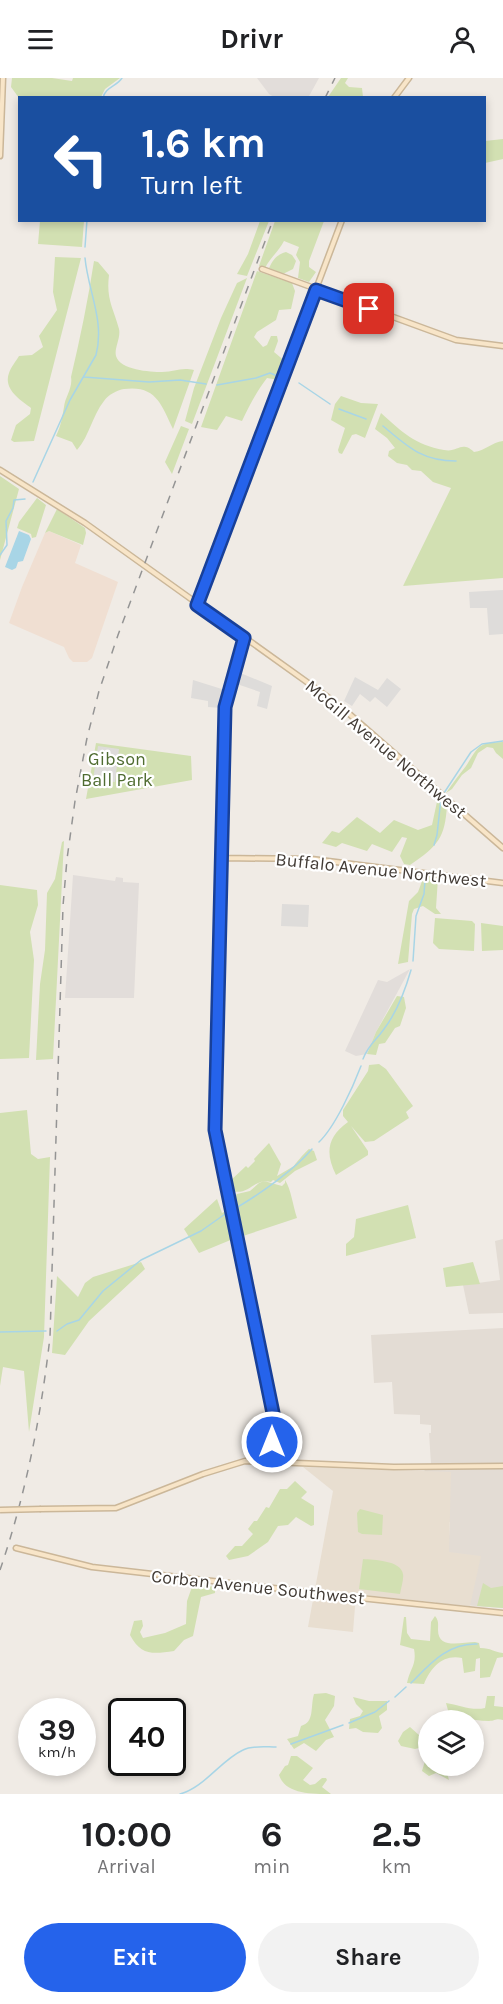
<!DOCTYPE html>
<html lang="en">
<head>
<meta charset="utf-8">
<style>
	body { margin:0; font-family:Karla,sans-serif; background:#f2f2f2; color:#202124; height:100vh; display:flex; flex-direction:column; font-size:22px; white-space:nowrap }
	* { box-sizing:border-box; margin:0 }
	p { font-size:20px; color:#757577 }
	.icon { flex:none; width:33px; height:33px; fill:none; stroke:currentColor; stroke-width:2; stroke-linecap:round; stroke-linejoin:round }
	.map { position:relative; height:1716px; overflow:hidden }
	.panel { display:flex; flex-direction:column; background:#fff; flex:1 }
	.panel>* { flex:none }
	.hud { position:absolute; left:18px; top:18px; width:468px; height:126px; border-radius:0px; box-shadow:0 3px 9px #0003; background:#1a4fa0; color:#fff; overflow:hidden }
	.controls { position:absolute; left:418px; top:1632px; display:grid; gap:12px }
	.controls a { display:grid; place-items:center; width:66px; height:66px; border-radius:50%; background:#fff; box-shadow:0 3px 9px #0003; font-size:30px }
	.speed { position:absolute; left:18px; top:1620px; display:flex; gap:12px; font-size:30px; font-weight:700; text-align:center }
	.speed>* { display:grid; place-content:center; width:78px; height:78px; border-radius:50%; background:#fff; box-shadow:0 3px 9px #0003; line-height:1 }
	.speed small { font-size:15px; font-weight:400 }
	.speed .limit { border:3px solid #111; border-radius:9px; background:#fff; color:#111 }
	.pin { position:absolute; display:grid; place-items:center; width:51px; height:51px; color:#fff; margin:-26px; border-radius:12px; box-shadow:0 3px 9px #0006 }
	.me { position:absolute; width:66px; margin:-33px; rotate:0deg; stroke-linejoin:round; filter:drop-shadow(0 0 4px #0008) }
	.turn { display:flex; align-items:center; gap:21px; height:126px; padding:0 24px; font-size:27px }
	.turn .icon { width:78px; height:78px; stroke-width:2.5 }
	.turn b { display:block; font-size:42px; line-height:51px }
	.eta { display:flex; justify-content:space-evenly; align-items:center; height:102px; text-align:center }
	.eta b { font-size:36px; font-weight:700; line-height:42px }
	.action { display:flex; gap:12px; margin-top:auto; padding:12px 24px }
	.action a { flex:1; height:69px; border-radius:36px; background:#2563eb; color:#fff; font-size:24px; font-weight:700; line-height:69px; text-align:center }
	.action a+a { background:#f2f2f2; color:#202124 }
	header { display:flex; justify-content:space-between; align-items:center; height:78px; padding:0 24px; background:#fff; font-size:27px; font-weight:700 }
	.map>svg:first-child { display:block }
	.residential { fill:#e3dcd4 }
	.commercial { fill:#f0dfd2 }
	.industrial { fill:#e2ddda }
	.education { fill:#e8ded0 }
	.green { fill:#d2e0b2 }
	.parking { fill:#dedcda }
	.water { fill:#a8d5e6 }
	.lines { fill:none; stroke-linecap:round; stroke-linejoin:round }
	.stream { stroke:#a8d5e6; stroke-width:1.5 }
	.secondary-casing { stroke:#cbb799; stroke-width:7 }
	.secondary { stroke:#f8e5c8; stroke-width:4 }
	.rail { stroke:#949494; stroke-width:1.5; stroke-dasharray:8 8; stroke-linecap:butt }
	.secondary-bridge-casing { stroke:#cbb799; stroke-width:7; stroke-linecap:butt }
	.secondary-bridge { stroke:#f8e5c8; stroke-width:4 }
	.route-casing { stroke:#184099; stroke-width:15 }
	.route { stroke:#2563eb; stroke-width:10 }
	.labels { text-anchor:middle; stroke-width:4.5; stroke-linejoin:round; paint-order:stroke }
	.street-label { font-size:18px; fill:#423b35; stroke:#fff }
	.park-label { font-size:18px; fill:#4f6c30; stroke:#fff }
</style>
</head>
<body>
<header><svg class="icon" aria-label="menu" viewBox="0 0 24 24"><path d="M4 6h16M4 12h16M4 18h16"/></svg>Drivr<svg class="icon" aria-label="person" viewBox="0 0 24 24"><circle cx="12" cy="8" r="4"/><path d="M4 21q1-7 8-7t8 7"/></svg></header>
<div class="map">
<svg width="503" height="1716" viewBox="0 0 503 1716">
	<rect width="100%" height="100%" fill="#f0ebe5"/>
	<!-- residential -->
	<path class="residential" d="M503 1161V1235L469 1236 463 1207 500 1202 495 1163Z
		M503 1250V1530L436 1525 448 1472 450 1444 330 1438 422 1395 431 1386 429 1355H431V1347L420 1346V1337L394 1336 392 1304 374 1305 371 1257Z"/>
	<!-- commercial -->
	<path class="commercial" d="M49 453 81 467 75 485 118 504 92 580 87 584H73L69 580 64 569 9 545 22 509 45 455Z"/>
	<!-- industrial -->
	<path class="industrial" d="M257 0H319L308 20 274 19 269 16Z
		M73 797 115 803 116 799 123 800V804L139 805 134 920H65Z
		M410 891 376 954 367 976 356 978 345 973 378 902 387 904Z"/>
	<!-- education -->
	<path class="education" d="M303 1389 451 1394 449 1474 481 1478 470 1528 356 1516 353 1554 308 1549 333 1413Z"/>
	<!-- green -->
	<path class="green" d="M12 0H52L72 3 73 0H120L105 11 101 19 19 20 11 9Z
		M341 0H348L345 5 349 9 362 10 363 19H328Z
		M503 61V81L485 85V63Z
		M40 143H84L82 169 38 166Z
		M260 143H269L247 198 237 196 248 176Z
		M275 143H324L309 183V189L316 194 309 204 298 200 300 184 296 177 299 169 284 163C279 173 270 180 265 190L259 188Z
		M286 174 292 177 296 183 293 191 283 196 269 190C273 182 276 177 286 174Z
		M55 179 81 180 34 363 14 364 11 362 16 347 30 336 31 330C20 322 3 311 9 295 11 289 16 283 19 278L32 277 43 269 39 258 57 232 53 214Z
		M94 183 98 184 109 197C106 221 113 229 119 251 121 260 114 270 116 278 120 292 150 294 162 294 175 294 180 289 194 292L173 351C161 326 156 307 124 311 117 312 108 317 104 323 92 338 90 357 77 372L72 364 56 358C61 348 62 340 64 329 65 319 73 310 71 299 80 261 88 222 94 183Z
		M257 193 292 205 295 213 291 231 279 232 276 242 257 254 254 259 263 269 267 267 271 258H277L278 263 274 274 286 284 278 302 267 300C257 313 249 328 242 343L226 338 217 352 201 349Z
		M247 200 192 346 185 343 194 310 221 240 237 205Z
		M341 318 361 325 378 326 365 360 356 356 352 357 342 376 339 375 338 372 345 350 331 342 335 326Z
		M381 335C402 354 415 367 444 372 458 375 461 362 474 374 485 373 492 364 503 363V500L403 508 451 410 433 404 421 393 412 392 407 387 397 385 388 378 389 373 395 370 387 360 375 351Z
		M181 348 189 351 172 396 165 384Z
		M0 398 19 411 0 482Z
		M37 420 46 427 36 459 32 460 31 456 17 450 19 444Z
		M57 431 85 450 86 455 83 467 49 453 45 455Z
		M503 664V681L496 675 493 670 487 669 478 675 471 690 462 697 452 711 446 715C452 706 459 697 466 688 479 668 477 665 503 664Z
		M96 665 191 678 192 702 86 721Z
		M438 719 447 727C445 760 438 768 410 787L404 786 400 778 407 760 402 759 392 774 372 766 367 773 342 765 336 769 322 765 332 753 339 755 357 739 380 755 394 742 418 752 432 747Z
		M64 763 53 981 36 982 40 906 45 872 47 815 55 801 62 764Z
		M424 798 438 800 436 830 441 836H435L423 828 414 831 412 836 408 884 398 886 409 823 418 814Z
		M0 807 37 812 38 827 30 854 34 882 29 980 0 981Z
		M435 840 472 843 475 846 474 873 439 871 433 865Z
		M481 845 503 848V872L482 873Z
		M397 918 404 919 406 930 400 948 395 950 385 965 379 966 376 977 367 976 376 954Z
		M379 986 386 991 413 1028 406 1034 409 1040 374 1063 365 1064 351 1048 368 1073V1077L336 1097C325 1075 327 1059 348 1044L343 1038V1032L368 993 369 987Z
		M27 1032 31 1076 38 1081 50 1079 44 1259 29 1354 24 1293 3 1289 0 1308V1035Z
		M269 1065 281 1086 277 1098 294 1088C295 1086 306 1073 309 1071L314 1073 317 1082 295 1093 280 1105 273 1102 271 1104C254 1099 250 1118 231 1113L229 1104 246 1088 248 1090 255 1083 254 1081Z
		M285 1102C291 1111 293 1128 297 1140L243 1158 234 1119 237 1116 250 1113 259 1105 264 1103 282 1108 285 1105Z
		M217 1121 222 1135 228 1132 233 1161 199 1175 184 1151Z
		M408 1127 416 1160 346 1178V1166L354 1159 356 1141Z
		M141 1184 145 1191 89 1243 65 1277 52 1275 57 1198 78 1219 85 1205 93 1199Z
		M473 1184 480 1206 446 1209 443 1190Z
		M295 1403 307 1414 301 1420 314 1428V1447L311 1448 296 1439 288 1447 278 1448 268 1464 248 1478 229 1482 226 1478 235 1468H242L253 1456 248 1451 254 1443H257L266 1429 269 1430 280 1411H287Z
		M360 1431 383 1437 382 1457 362 1456 358 1454 357 1435Z
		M363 1481C373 1482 401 1482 403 1496 404 1501 401 1510 400 1516L359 1511Z
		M483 1505 491 1510 503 1508V1530L477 1528Z
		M193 1506 215 1509V1515L201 1519 193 1558 184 1562 174 1573C153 1576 141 1578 130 1557L134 1543 142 1542 143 1548 140 1554 143 1560 165 1555 186 1546 187 1523Z
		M435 1538C439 1543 438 1546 438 1552 438 1572 462 1564 475 1564L479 1565 480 1570C492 1570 493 1574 503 1575V1579L497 1580 490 1599 480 1600V1580L476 1581 475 1593 464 1595 462 1580C443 1576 431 1589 424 1606L407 1605C410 1590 417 1587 414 1571L400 1567 404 1539H406L407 1555 411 1561 430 1563 431 1544Z
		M326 1615 335 1618 334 1628 325 1642 334 1659 326 1662 316 1673 304 1665 294 1671 287 1661 298 1658 301 1648C315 1644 310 1629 314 1616Z
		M487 1618H495L494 1628 503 1629V1642C496 1640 495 1643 489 1643 476 1643 467 1639 454 1642L449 1636 446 1625C459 1627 472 1633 485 1630Z
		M353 1619 369 1623H387V1632L379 1638 382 1650 378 1655 363 1654 356 1650 349 1651 350 1641 360 1638 363 1633 356 1626Z
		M410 1649 429 1666V1688H445L449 1702 436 1695 429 1698 422 1693 425 1683 424 1673 419 1670 415 1671 401 1668 398 1663 403 1654Z
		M291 1678H297L313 1690 303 1702 310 1707 315 1706 322 1700H326L327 1702 322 1709 331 1716C311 1716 285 1716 279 1697L285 1688 288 1687Z"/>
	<!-- parking -->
	<path class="parking" d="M503 512V556L489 557 487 530H470L469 514Z
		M238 594 272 608 267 631 257 628 260 614 234 605Z
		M355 599 378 612 387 600 401 611 387 629 375 619 370 624 360 616 352 628 344 623Z
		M193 602 225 612 221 630 208 629V623L191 620Z
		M98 668 119 671 115 704 93 702Z
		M282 826 309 827 308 849 281 848Z"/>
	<!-- water -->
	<path class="water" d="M19 453 29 457 31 461 23 483 18 484 16 490 12 492 5 489Z"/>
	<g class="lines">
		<!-- stream -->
		<path class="stream" d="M103 20C105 9 117 8 122 0
			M85 169 87 142
			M84 299 149 304 180 302 206 306
			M299 305 330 326
			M217 307 256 300 270 295 280 299
			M339 331 366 341
			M383 348C408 369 422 383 456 383
			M33 404 70 322 96 277C105 243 88 213 85 180
			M0 477 7 467 6 443 13 430 14 422 25 421
			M444 715 471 674 482 666 503 663
			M434 767 437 757 441 720
			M413 883 416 838 424 816 425 802
			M363 981C369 966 375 964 384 951 397 934 405 913 411 892
			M319 1064C335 1049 353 1009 361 988
			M236 1130C260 1116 294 1092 312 1071
			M57 1253 67 1246 79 1242 103 1213 141 1182 201 1153 228 1134
			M0 1254 46 1253
			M411 1605C429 1587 447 1565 477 1566
			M395 1619 406 1609
			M349 1645 375 1634 389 1623
			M291 1666 343 1647
			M180 1716C204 1710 221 1682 243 1672 252 1667 266 1669 276 1669"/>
		<!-- secondary casing -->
		<g class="secondary-casing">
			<path id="secondary" d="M394 20 409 0
				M0 78 3 0
				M262 191 456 262 503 268
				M0 392 85 445 339 627 503 770
				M197 527 342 142
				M244 560 225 629 215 1052 273 1335 272 1384
				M222 780 312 781 503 805
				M41 1431 116 1430 203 1396 245 1383 394 1389 503 1388
				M16 1470 92 1489 360 1520 503 1535"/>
		</g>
		<!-- secondary -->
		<use href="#secondary" class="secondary"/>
		<!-- rail -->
		<path class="rail" d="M325 20 335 0
			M0 1492C26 1416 41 1338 50 1259L63 828 67 781 75 723 87 660 99 613 118 557 273 142"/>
		<!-- secondary-bridge casing -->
		<g class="secondary-bridge-casing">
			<path id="secondary-bridge" d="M0 1432 41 1431"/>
		</g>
		<!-- secondary-bridge -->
		<use href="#secondary-bridge" class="secondary-bridge"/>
	</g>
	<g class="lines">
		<!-- route casing -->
		<g class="route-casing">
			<path id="route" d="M272 1364 273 1335 215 1052 225 629 244 560 197 527 316 212 369 231"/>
		</g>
		<!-- route -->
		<use href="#route" class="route"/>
	</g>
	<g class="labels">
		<!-- street labels -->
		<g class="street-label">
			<text transform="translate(386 671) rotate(40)" y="6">McGill Avenue Northwest</text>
			<text transform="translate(381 792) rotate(6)" y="6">Buffalo Avenue Northwest</text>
			<text transform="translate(258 1509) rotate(6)" y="6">Corban Avenue Southwest</text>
		</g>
		<!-- park labels -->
		<g class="park-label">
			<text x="117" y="687">Gibson<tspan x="117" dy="21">Ball Park</tspan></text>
		</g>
	</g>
</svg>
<div class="controls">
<a><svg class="icon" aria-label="layers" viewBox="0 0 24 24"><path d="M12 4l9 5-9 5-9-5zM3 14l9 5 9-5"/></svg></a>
</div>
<div class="speed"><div>39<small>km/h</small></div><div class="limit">40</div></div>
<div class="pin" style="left:369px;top:231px;background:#d93025"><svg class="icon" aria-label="arrive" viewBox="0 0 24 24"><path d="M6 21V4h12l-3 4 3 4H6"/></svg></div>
<svg class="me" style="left:272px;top:1364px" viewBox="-20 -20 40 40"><circle r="17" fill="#2563eb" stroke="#fff" stroke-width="3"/><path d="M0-11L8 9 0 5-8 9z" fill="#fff"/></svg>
<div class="hud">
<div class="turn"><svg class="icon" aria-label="left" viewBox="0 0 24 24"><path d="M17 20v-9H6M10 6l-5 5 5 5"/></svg><div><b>1.6 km</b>Turn left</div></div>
</div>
</div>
<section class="panel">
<div class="eta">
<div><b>10:00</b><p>Arrival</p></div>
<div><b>6</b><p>min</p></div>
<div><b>2.5</b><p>km</p></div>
</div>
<div class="action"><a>Exit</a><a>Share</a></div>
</section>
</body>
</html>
